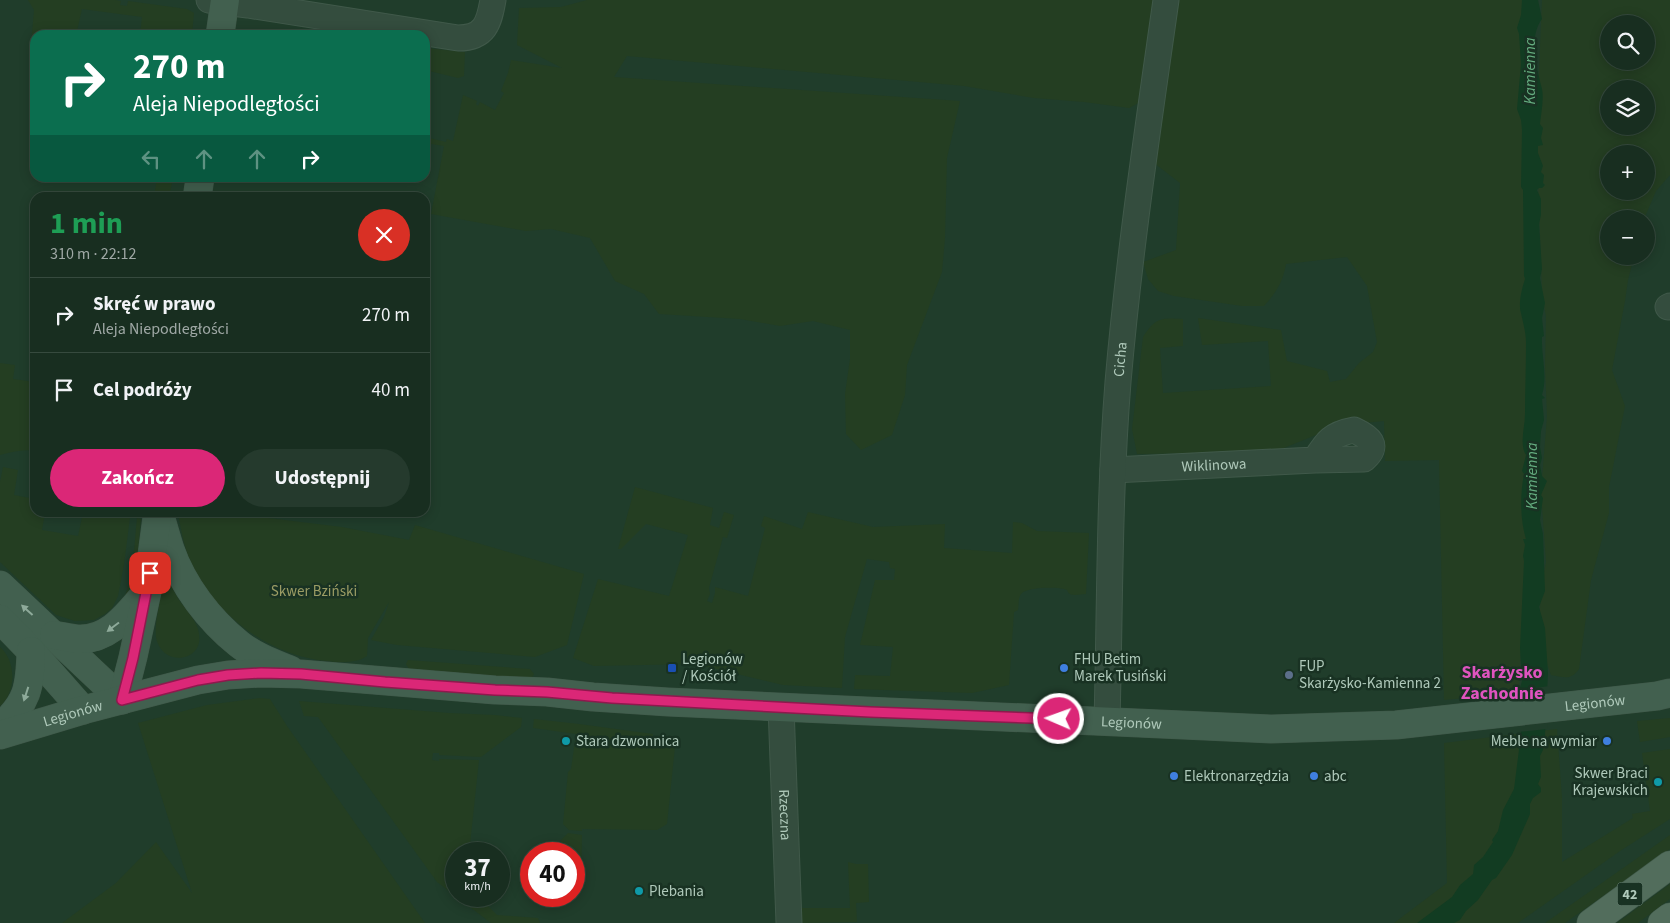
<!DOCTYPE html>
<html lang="pl">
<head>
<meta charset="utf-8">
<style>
	body { margin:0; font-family:"Source Sans 3",sans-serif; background:#253a2d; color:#f1f3f6; height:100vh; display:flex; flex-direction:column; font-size:19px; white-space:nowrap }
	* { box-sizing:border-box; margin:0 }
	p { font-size:16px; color:#9fa8a5 }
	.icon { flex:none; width:28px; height:28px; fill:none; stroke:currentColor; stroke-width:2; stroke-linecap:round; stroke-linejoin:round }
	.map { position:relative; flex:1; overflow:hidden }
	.side { position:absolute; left:30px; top:192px; width:400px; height:325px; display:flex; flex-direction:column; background:#182e20; border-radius:15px; box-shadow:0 2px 12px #0003,0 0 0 1px #364a3e }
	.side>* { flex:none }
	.hud { position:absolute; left:30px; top:30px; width:400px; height:152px; border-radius:15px; box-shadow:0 2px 12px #0003,0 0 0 1px #364a3e; background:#0b6e4f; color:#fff; overflow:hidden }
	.tools { position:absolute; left:1600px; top:15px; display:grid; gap:10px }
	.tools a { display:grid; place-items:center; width:55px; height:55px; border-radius:50%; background:#182e20; box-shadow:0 2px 12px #0003,0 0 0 1px #364a3e; font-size:25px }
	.speed { position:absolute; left:445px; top:842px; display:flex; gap:10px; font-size:25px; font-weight:700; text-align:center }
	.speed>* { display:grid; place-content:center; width:65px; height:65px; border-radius:50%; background:#182e20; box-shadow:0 2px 12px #0003,0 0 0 1px #364a3e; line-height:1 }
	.speed small { font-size:12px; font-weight:400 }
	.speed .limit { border:8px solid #d22; background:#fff; color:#111 }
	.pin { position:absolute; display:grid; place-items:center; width:42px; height:42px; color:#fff; margin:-21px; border-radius:10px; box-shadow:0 2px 8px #0006 }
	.me { position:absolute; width:55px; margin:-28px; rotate:272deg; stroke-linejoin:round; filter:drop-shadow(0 0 4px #0008) }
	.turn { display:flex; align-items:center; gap:18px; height:105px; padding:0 20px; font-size:22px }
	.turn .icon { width:65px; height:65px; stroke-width:2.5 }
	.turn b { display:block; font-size:35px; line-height:42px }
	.lanes { display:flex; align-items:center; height:48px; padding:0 20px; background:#0003; justify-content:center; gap:25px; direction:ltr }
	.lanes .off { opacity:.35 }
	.round { display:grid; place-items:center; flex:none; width:52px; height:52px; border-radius:26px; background:#253a2d }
	.head { display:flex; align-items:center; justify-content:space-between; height:85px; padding:0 20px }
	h1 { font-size:30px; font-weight:700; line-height:38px; color:#1e9e55 }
	.button { display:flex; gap:10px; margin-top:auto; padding:10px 20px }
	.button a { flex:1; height:58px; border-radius:30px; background:#db2777; color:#fff; font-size:20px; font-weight:700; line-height:58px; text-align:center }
	.button a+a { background:#253a2d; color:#f1f3f6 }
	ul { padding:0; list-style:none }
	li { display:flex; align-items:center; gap:15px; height:75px; padding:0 20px; border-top:1px solid #364a3e }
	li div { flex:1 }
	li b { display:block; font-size:19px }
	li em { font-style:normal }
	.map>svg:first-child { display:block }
	.green { fill:#243e22; fill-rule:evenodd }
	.water { fill:#123c22 }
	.pier { fill:#203d2b }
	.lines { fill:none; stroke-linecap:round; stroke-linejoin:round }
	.street-casing { stroke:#40594a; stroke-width:27 }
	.secondary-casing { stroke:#40594a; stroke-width:29 }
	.primary-casing { stroke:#40594a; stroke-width:29 }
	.street { stroke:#344d3e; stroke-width:25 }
	.secondary { stroke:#42604f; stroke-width:28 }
	.primary { stroke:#526d5c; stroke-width:28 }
	.oneway { fill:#8eaa9a }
	.route-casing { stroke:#8e194d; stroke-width:12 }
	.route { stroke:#db2777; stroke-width:9 }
	.transit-dot { fill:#1a4fb4; stroke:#193223; stroke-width:2 }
	.shop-dot { fill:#3f7fe0; stroke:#193223; stroke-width:2 }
	.service-dot { fill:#5c6f8a; stroke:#193223; stroke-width:2 }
	.culture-dot { fill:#0f9aa8; stroke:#193223; stroke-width:2 }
	.labels { text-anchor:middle; stroke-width:5; stroke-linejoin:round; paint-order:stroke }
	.shield { fill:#193223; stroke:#829c8d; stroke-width:1 }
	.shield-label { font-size:14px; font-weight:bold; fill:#afc9ba }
	.street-label { font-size:15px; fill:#afc9ba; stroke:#193223 }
	.park-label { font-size:15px; fill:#9b9c64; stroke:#193223 }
	.poi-label { font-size:15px; fill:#afc9ba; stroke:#193223; text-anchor:start }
	.water-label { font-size:16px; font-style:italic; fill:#64ac7f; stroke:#193223 }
	.quarter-label { font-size:18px; font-weight:bold; fill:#df54bf; stroke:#193223 }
</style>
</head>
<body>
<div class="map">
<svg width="1670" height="923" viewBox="0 0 1670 923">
	<rect width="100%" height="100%" fill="#203d2b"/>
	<!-- green -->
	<path class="green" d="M28 0H115L121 1 120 5 127 6 128 1 187 9 194 13 192 35H140L142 17 82 9 76 35H35V47L31 45 34 10Z
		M587 0H1158L1142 101 1129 108 1084 102 1034 98 964 86 627 56 614 77 960 101 947 158 945 238 942 272 907 365 905 395 892 435 861 450 846 434 845 394 850 359V330L813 321 780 326 740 319 659 314 644 294 615 281 590 238 551 229 526 231 431 214 444 146 425 143V137L446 142 447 139 453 141 463 95 477 101 476 104 478 106 480 102 495 110 504 93 501 91 508 73 511 60 562 68 517 45 519 8 561 7Z
		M1176 0H1524L1529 463 1519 693 1444 700 1439 460 1385 461 1384 421 1363 423 1316 435 1274 452 1137 454 1132 429 1143 337C1156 317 1161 318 1183 319V346L1160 348 1163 393 1271 386 1268 341 1202 345 1198 318 1281 330 1287 361 1327 371 1330 382 1346 379 1359 363 1373 352 1377 342 1367 286 1347 257 1286 264C1283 282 1276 293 1264 306H1242L1174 296 1158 291 1148 279 1143 262 1176 250 1180 183 1154 163Z
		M1542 0H1670V175L1656 191 1644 219H1609V256H1634L1628 280 1625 301 1612 370 1625 406 1609 487V513L1591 580 1579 669C1571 681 1563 677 1551 675L1543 653 1539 629 1541 587 1546 562 1541 492 1547 416 1545 366 1546 317 1542 291 1538 179V94ZM1609 24H1646V61H1609ZM1609 89H1646V126H1609ZM1609 154H1646V191H1609Z
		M425 48 465 52 464 76 458 78 425 70Z
		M157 178H173L169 197H154Z
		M0 363 15 365 13 379 35 382V451C23 449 12 452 0 455Z
		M3 467 18 470 14 495 35 499V512L45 513 42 530 78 536 83 513H127V517H130L124 565 118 596 112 608 105 614 94 620 75 621 56 615 0 562V482Z
		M635 487 713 508 710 525 719 528 724 512 734 515 727 538 723 537 709 588 710 594 707 601 712 603 715 593V587L748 596 765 528 761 526 764 516 802 529 808 512 873 527 945 524 944 548 1012 553 1013 522 1022 523 1037 531 1089 533 1086 594C1081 594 1074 596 1070 594 1066 591 1069 590 1064 589 1055 587 1027 587 1021 594 1018 598 1019 605 1018 610L1014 612 1009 685 972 693 854 689 855 675 890 676 893 647 860 645 875 580H894L895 569 890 568 889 562 867 559 845 637 842 688 783 685 695 664 594 666 573 658 598 579 669 596 688 535 646 524 621 549H618Z
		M178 513H228L342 527 409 540 415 525 584 574 567 645 535 657 397 645 371 640 384 617 389 602 368 638 367 656C356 664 338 662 326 661 270 656 218 616 193 568 185 551 181 531 178 513Z
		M137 518 141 519C136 558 140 621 91 631 76 634 63 631 50 624V620C64 627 79 631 95 627 135 616 133 552 137 518Z
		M164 572 166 573C170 582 174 592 179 600 186 610 198 622 199 634 204 662 161 668 156 637 155 627 157 616 159 606 160 595 160 582 164 572Z
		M0 647C16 661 17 691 0 706Z
		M408 660 530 669 534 674 531 679 409 669 406 664Z
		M260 698 270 699 287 726 425 923H62L116 883 156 842 192 893 138 723 207 705Z
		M299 701 449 713 495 715 522 718 521 727 481 757 439 755V753H433L432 760 439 761V759L479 760 469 854H456V896H478L497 915 538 918 540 923H491L437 882 318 717 304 716Z
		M1670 718V737L1640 742 1637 721Z
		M534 719 579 724 653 734 652 740 664 742 665 736 676 737 667 824 657 830 582 829V831L569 830 563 824 568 772 571 769 576 734 533 728Z
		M1557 729 1562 798V862L1633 818 1632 814 1650 811 1642 753 1670 749V819L1620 851 1518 923H1394L1447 883 1444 743Z
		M568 833 582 835 581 891 574 894V854H560L561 840Z
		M1670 835V849L1565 923H1545Z
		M848 862 856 864H868L869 902 856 903 857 922 800 923V908H850Z
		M1670 884V899L1638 923H1617Z"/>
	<!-- water -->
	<path class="water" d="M1522 0H1538L1542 19C1528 37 1537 69 1542 89 1544 98 1541 115 1540 124L1543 128 1541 138 1543 145 1538 146V153L1543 166 1541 172 1544 175 1543 183 1545 185 1542 188H1539L1537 190 1541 199V215L1539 224 1542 269 1540 278 1545 303 1542 318 1544 336 1542 337C1541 356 1548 376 1542 395L1545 398 1542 399 1544 420 1541 431 1540 447 1542 458 1540 465 1542 476 1547 481 1541 495 1543 498 1540 520 1543 534 1545 591 1539 607 1545 628 1548 673 1545 735 1543 750 1540 756 1541 777 1538 784 1541 788V792L1533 798 1530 804V814L1512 855 1496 878 1492 880 1478 900 1466 911 1460 920 1454 923H1417L1452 897 1460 885 1473 874 1474 865 1483 857 1493 842 1492 840 1498 831 1503 810 1514 789 1521 734 1520 688 1522 681 1520 648 1524 561 1523 556 1525 545 1523 539H1526C1520 520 1520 494 1524 474L1522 471 1526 455C1519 444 1525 427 1525 414 1525 390 1526 367 1526 343 1526 332 1523 323 1521 313 1518 304 1522 288 1525 279L1524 276 1523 190 1521 187 1522 130 1521 120 1517 109 1521 64 1519 34 1517 28 1521 15Z"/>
	<!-- pier -->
	<path class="pier" d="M1550 686 1547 729 1518 732V690Z"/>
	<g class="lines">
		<!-- street casing -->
		<g class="street-casing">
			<g id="street">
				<path d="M209 0 248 5 458 38C485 38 489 23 493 0"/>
				<path d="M1668 307 1670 306"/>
				<path id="s1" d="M1113 470 1315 460C1327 441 1332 434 1354 430 1369 437 1380 445 1364 459L1315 460"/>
				<path id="s2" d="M781 707 789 923"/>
				<path id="s3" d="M1107 721C1110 608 1109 495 1118 382 1129 254 1148 127 1166 0"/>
			</g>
		</g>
		<!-- secondary casing -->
		<g class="secondary-casing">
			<g id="secondary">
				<path d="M220 35 225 0"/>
				<path d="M197 198 200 178"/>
				<path d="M159 512C163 525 166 537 170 549 183 586 209 620 239 644 254 656 273 663 290 670"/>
				<path d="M0 585 122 700"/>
				<path d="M0 619 31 651 83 710"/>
				<path d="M54 635C61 636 69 638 77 639 109 641 127 615 146 593"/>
				<path d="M122 700 133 657 147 592 157 517"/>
				<path d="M0 727C28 703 30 687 31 651"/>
				<path id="s4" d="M0 735 83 710 198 680 228 675 261 673 301 674 495 690 547 692 593 697 668 702 1271 729 1396 725 1657 696 1670 693"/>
			</g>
		</g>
		<!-- primary casing -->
		<g class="primary-casing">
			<path id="primary" d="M1591 923 1670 865
				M1662 923 1670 917"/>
		</g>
		<!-- street -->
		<use href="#street" class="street"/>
		<!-- secondary -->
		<use href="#secondary" class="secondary"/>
		<!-- primary -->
		<use href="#primary" class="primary"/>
	</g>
	<!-- one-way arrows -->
	<defs><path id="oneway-solid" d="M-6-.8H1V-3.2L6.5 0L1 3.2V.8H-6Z" transform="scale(1.25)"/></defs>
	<g class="oneway">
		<use href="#oneway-solid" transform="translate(27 610) rotate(-138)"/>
		<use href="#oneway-solid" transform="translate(113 627) rotate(143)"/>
		<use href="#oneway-solid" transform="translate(26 694) rotate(108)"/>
	</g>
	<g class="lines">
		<!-- route casing -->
		<g class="route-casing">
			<path id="route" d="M150 573 133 658 122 700 198 680 228 675 261 673 301 674 385 682 495 690 547 692 612 698 870 712 1059 719"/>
		</g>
		<!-- route -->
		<use href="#route" class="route"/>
	</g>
	<!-- markers -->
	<rect class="transit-dot" x="667" y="663" width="10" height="10" rx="2.5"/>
	<g class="shop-dot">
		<circle cx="1064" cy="668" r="5"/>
		<circle cx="1607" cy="741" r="5"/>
		<circle cx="1174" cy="776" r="5"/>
		<circle cx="1314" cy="776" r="5"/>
	</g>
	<circle class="service-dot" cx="1289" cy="675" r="5"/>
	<g class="culture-dot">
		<circle cx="566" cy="741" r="5"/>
		<circle cx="1658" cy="782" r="5"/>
		<circle cx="639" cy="891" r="5"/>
	</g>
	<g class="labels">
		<!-- shield labels -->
		<rect class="shield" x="1617.5" y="882.5" width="25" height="23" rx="4"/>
		<g class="shield-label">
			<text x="1630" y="899">42</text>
		</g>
		<!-- street labels -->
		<g class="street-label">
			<text dy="5" stroke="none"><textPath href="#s3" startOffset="362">Cicha</textPath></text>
			<text dy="5" stroke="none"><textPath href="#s1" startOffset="101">Wiklinowa</textPath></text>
			<text dy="5" stroke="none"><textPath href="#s4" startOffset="1606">Legionów</textPath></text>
			<text dy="5" stroke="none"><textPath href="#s4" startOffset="76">Legionów</textPath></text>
			<text dy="5" stroke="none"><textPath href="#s4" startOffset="1141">Legionów</textPath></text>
			<text dy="5" stroke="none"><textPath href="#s2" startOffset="108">Rzeczna</textPath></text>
		</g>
		<!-- park labels -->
		<g class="park-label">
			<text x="314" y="596">Skwer Bziński</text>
		</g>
		<!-- poi labels -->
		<g class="poi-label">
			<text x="682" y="664">Legionów<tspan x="682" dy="17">/ Kościół</tspan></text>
			<text x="1074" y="664">FHU Betim<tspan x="1074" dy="17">Marek Tusiński</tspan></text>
			<text x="1299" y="671">FUP<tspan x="1299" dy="17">Skarżysko-Kamienna 2</tspan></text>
			<text x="576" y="746">Stara dzwonnica</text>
			<text x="1597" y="746" text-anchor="end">Meble na wymiar</text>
			<text x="1648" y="778" text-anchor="end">Skwer Braci<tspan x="1648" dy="17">Krajewskich</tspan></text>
			<text x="1184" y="781">Elektronarzędzia</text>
			<text x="1324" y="781">abc</text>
			<text x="649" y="896">Plebania</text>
		</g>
		<!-- water labels -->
		<g class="water-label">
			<text transform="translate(1529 71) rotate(-90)" y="6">Kamienna</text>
			<text transform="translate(1531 476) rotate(-90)" y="6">Kamienna</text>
		</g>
		<!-- quarter labels -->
		<g class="quarter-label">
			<text x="1502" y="678">Skarżysko<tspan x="1502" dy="21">Zachodnie</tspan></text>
		</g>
	</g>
</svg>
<div class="tools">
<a><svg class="icon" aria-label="search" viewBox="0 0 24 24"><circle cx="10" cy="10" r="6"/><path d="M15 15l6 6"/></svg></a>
<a><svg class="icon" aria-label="layers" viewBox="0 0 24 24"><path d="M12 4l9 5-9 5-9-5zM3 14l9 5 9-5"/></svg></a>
<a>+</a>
<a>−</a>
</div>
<div class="speed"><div>37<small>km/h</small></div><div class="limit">40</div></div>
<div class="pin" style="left:150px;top:573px;background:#d93025"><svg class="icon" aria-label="arrive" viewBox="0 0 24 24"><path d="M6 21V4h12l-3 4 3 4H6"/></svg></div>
<svg class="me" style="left:1059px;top:719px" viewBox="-20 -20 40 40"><circle r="17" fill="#db2777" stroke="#fff" stroke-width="3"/><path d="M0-11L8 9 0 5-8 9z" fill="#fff"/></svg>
<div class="hud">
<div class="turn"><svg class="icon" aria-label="right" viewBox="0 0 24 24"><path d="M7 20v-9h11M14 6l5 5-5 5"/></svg><div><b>270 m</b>Aleja Niepodległości</div></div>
<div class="lanes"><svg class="icon off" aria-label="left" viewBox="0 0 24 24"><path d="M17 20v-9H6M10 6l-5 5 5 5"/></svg><svg class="icon off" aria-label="ahead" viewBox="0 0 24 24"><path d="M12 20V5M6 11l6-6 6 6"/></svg><svg class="icon off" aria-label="ahead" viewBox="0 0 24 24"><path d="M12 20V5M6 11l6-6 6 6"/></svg><svg class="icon" aria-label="right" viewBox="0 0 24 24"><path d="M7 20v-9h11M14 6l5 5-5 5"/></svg></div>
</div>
<section class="side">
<div class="head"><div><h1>1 min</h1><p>310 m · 22:12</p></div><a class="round" style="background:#d93025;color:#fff"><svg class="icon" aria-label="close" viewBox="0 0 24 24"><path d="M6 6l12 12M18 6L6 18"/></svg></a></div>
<ul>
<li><svg class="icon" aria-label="right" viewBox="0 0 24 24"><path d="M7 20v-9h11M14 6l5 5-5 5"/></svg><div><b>Skręć w prawo</b><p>Aleja Niepodległości</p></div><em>270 m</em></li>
<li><svg class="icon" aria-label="arrive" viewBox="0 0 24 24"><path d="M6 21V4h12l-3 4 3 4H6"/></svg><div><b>Cel podróży</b></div><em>40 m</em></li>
</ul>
<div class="button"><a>Zakończ</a><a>Udostępnij</a></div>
</section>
</div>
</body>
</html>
